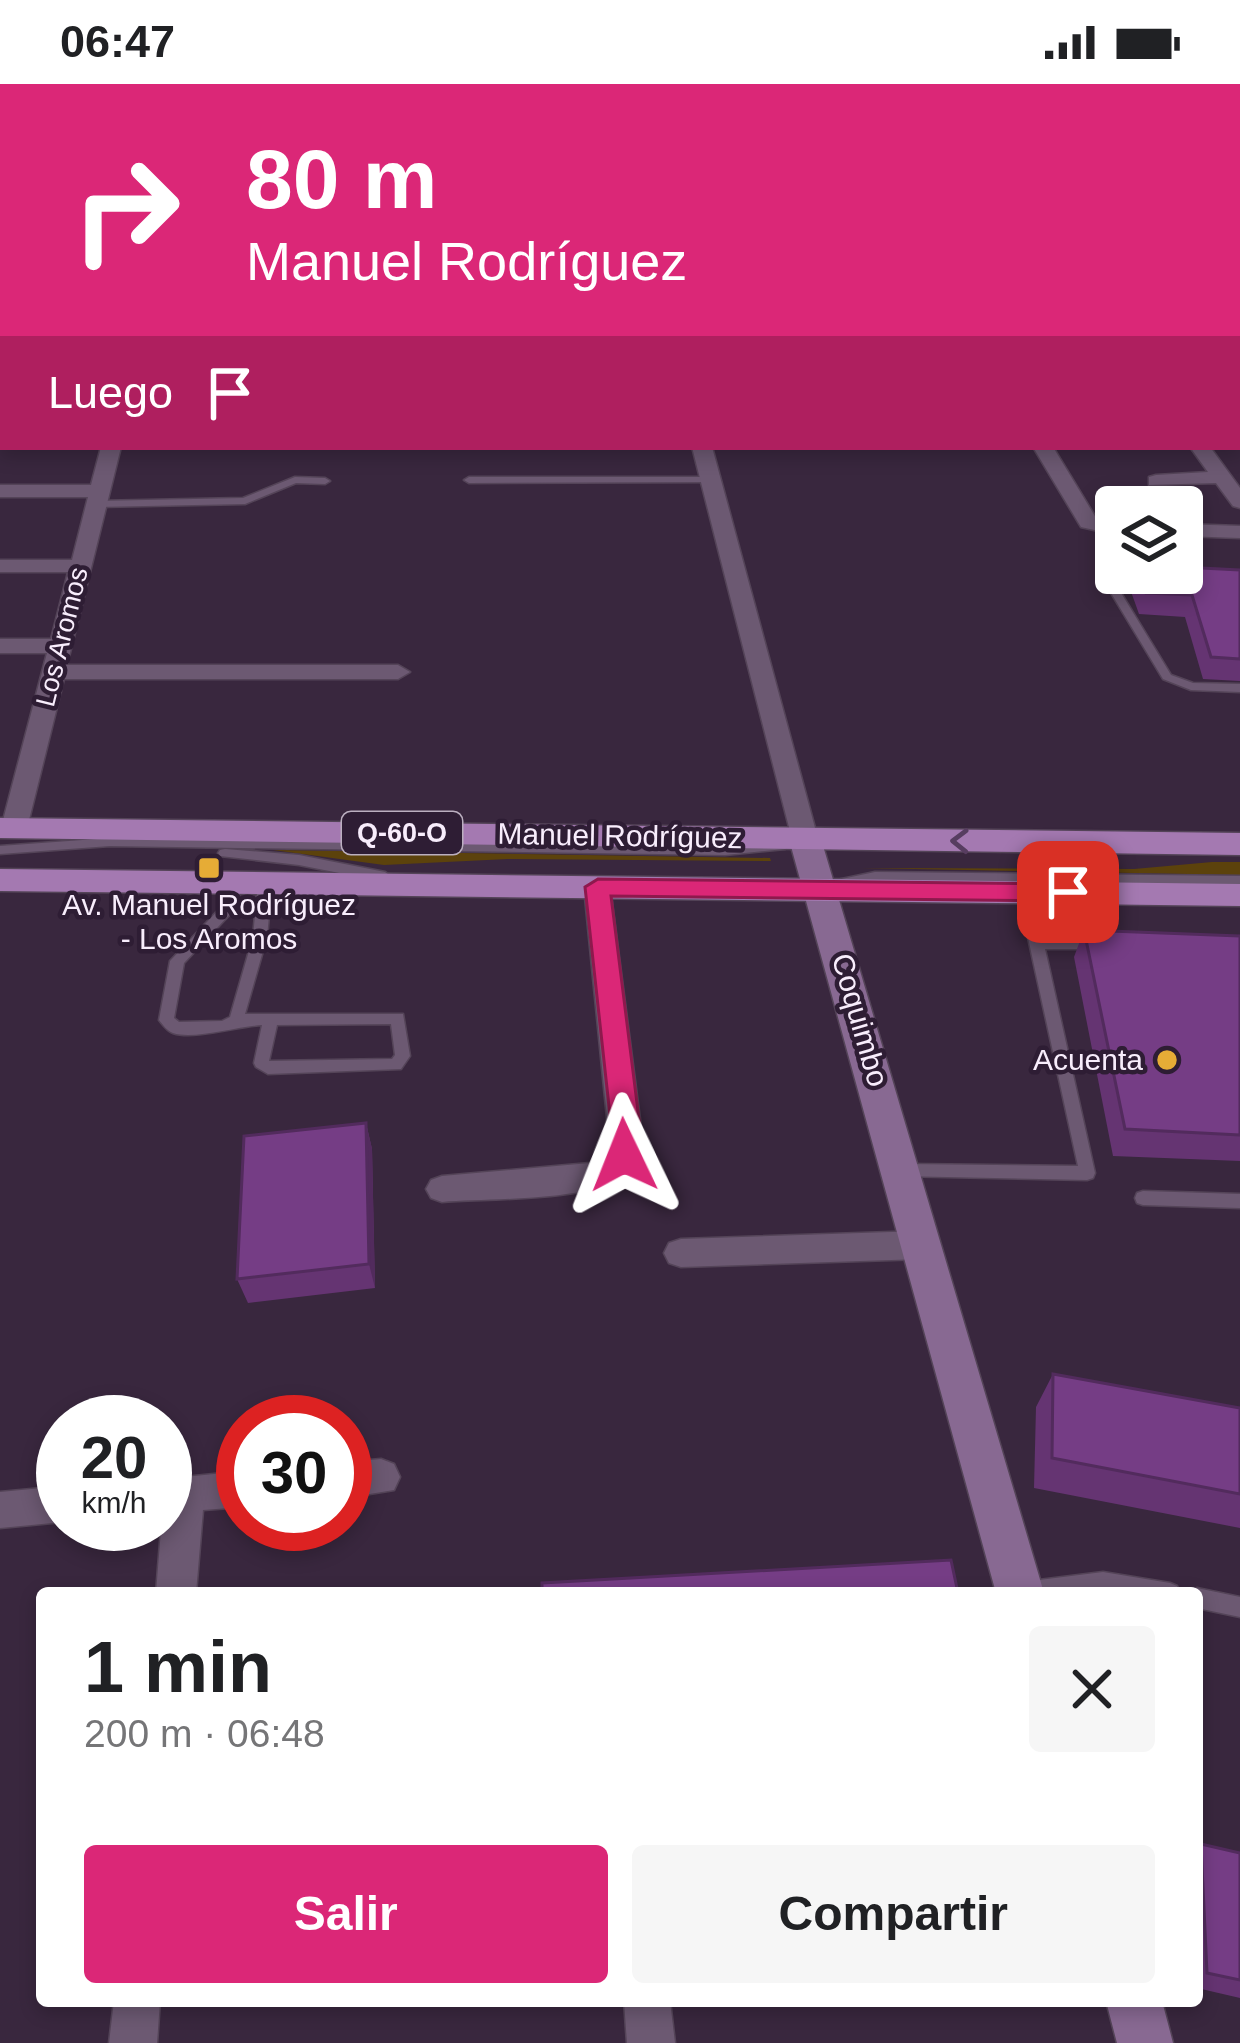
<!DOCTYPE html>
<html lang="es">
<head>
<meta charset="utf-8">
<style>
	body { margin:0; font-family:Arial,sans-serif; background:#f6f6f6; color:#202124; height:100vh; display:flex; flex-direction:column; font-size:45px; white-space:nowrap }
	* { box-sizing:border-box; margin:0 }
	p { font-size:39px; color:#757577 }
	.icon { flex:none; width:66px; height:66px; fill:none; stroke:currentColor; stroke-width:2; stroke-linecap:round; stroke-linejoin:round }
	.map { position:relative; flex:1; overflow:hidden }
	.details { position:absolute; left:36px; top:1503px; width:1167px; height:420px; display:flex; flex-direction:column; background:#fff; border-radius:12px; box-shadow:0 6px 18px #0003 }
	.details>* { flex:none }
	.hud { position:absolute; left:0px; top:0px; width:1242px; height:366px; box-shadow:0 6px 18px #0003; background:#db2777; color:#fff; overflow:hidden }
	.fabs { position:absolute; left:1095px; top:402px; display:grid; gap:24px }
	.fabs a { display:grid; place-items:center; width:108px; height:108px; border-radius:12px; background:#fff; box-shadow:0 6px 18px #0003; font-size:60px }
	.speed { position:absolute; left:36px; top:1311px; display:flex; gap:24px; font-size:60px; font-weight:700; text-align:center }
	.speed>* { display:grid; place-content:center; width:156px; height:156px; border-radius:50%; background:#fff; box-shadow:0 6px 18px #0003; line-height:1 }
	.speed small { font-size:30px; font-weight:400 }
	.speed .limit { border:18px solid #d22; background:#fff; color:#111 }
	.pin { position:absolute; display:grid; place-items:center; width:102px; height:102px; color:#fff; margin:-51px; border-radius:24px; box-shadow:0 6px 18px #0006 }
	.me { position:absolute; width:132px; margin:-66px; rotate:358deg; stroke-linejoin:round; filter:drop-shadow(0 0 9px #0008) }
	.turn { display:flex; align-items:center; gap:42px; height:252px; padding:0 48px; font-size:54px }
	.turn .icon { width:156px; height:156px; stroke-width:2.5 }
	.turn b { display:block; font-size:84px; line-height:102px }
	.then { display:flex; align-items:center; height:114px; padding:0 48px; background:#0003; gap:24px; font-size:45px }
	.round { display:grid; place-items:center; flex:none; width:126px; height:126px; border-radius:12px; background:#f6f6f6 }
	.headline { display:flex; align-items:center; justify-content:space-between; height:204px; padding:0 48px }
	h1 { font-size:72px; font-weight:800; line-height:90px }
	.primary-button { display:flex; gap:24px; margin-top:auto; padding:24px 48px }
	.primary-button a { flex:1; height:138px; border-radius:12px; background:#db2777; color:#fff; font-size:48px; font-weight:800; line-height:138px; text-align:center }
	.primary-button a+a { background:#f6f6f6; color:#202124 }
	.status { display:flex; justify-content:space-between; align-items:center; height:84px; padding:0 60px; background:#fff; direction:ltr }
	.status svg { height:33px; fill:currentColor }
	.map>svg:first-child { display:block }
	.green { fill:#5c420c }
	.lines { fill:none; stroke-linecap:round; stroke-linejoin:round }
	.lane-casing { stroke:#544458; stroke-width:3 }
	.street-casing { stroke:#544458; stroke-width:3 }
	.secondary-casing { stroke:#544458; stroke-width:3 }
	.primary-casing { stroke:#544458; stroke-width:3 }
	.lane { fill:#6c5972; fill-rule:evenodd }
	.street { fill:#6c5972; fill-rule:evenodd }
	.secondary { fill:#886992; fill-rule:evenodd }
	.primary { fill:#a479b1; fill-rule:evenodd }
	.rail { stroke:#ddd1e2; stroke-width:4.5; stroke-dasharray:12 6; stroke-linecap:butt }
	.wall { fill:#653472 }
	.shaded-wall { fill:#522b5d }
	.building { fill:#753d85; stroke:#522b5d; stroke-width:3 }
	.oneway { stroke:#573d60 }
	.route { fill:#db2777; stroke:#8e194d; stroke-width:3 }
	.poi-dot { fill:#e6ac36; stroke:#2e1d34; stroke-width:4.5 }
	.labels { text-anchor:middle; stroke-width:9; stroke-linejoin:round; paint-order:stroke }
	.far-street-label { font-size:27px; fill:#f8edfc; stroke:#2e1d34 }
	.shield { fill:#2e1d34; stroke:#bbafc0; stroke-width:3 }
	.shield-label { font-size:27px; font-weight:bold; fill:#f8edfc }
	.street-label { font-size:30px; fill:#f8edfc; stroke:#2e1d34 }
	.poi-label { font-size:30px; fill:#f8edfc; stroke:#2e1d34 }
</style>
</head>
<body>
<div class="status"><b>06:47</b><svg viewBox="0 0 49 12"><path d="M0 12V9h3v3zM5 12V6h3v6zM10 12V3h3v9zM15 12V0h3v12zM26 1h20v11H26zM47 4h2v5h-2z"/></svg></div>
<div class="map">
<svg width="1240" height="1959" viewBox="0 0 1240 1959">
	<rect width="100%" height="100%" fill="#39273e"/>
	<!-- green -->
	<path class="green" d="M273 766 770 774 771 777 508 775 384 781Z
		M1212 778H1240V791L861 784 1134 785Z"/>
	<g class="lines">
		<!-- lane casing -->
		<g class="lane-casing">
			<path id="lane" d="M295 393 325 394 330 397 325 400 296 399 245 420 96 423 91 420 96 417 243 414Z
				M711 393 715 394V398L469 399 464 396 469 393Z
				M1116 486V489H1123L1117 493 1115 499 1171 591 1193 599 1240 600V608L1191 606 1163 595 1105 499 1108 489Z
				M110 754 725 763 785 757 792 761 785 765 725 771 110 762 0 770V762Z
				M225 765 299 771 385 788 392 793 385 798 299 781 220 772 218 769 220 766Z
				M875 788 1240 792V802L875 798 837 806 830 801 837 796Z
				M237 794 244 799 234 826 184 879 174 934 179 938 222 937 230 933 253 853 258 799 265 794 272 799 267 853 245 930H403L410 972 401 985 268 990 256 983 254 979 262 941C239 942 194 956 173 949 167 947 163 941 159 936L170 877 223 821 230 799ZM391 940 395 971 392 975 269 977 277 941Z
				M1025 803 1032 808 1042 855H1094L1101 860 1094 865H1045L1095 1089 1093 1094 1087 1096 898 1092 896 1087 898 1082 904 1080 1078 1082 1018 808Z
				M1143 1107 1240 1110V1124L1143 1121 1137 1119 1135 1114 1137 1109Z
				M1103 1488 1170 1499 1177 1502 1180 1509 1013 1508 1016 1501 1023 1498Z
				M1197 1504 1240 1513V1533L1197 1524V1509H1189Z"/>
		</g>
		<!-- street casing -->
		<g class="street-casing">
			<path id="street" d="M321 0H333L334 2 321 3Z
				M379 0H391L392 3H378Z
				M595 0H607L609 3H595Z
				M889 0H913L916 3H891Z
				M0 63H3V71H0Z
				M3 152V167L0 168V153Z
				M0 201H3V211H0Z
				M0 226H3V236H0Z
				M1239 240H1240V250H1239Z
				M0 266H3V276H0Z
				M0 312H3V324H0Z
				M1239 350H1240V362H1239Z
				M101 363H121L67 581H398L410 588 398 595H64L27 744 14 753 1 744 47 569H0V555H51L68 488H0V476H72L88 413H0V401H91Z
				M692 363H712L818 755 814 761H796L792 755Z
				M1033 363H1053L1096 434 1116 439V451L1081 443Z
				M1190 363H1210L1240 404V424L1233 422 1216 399 1149 401V393L1156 391 1208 388Z
				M1182 440 1240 442V454L1182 452Z
				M597 794 610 803 643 1059C638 1071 633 1084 623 1092 589 1118 487 1114 442 1118L431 1114 426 1105 431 1096 442 1092 590 1079 610 1064 584 803Z
				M922 1147 934 1151 939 1161 934 1171 922 1175 681 1183 669 1179 664 1169 669 1159 681 1155Z
				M381 1375 394 1380 400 1393 394 1406 345 1414V1378Z
				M243 1387V1423L203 1426 196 1509H156L165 1395Z
				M63 1402V1438L0 1444V1408Z
				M114 1917H160L157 1959H109Z
				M624 1917H670L675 1959H627Z"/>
		</g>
		<!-- secondary casing -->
		<g class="secondary-casing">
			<path id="secondary" d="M991 0H1019L1021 3H993Z
				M1239 71H1240V81H1239Z
				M1239 284H1240V297H1239Z
				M805 744 816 748 821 755 1044 1509H996L789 755 794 748Z
				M1106 1917H1162L1173 1959H1117Z"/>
		</g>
		<!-- primary casing -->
		<g class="primary-casing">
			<path id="primary" d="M0 734 1240 749V771L0 754Z
				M0 785 1240 800V822L0 807Z"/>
		</g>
		<!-- lane -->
		<use href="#lane" class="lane"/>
		<!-- street -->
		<use href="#street" class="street"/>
		<!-- secondary -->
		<use href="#secondary" class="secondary"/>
		<!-- primary -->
		<use href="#primary" class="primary"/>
		<!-- rail -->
		<path class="rail" d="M928 0 942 3"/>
	</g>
	<!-- wall -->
	<path class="wall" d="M1240 486V597L1203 595 1185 533 1139 530 1129 502 1133 489Z
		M1084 846 1240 852V1077L1113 1072 1074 873Z
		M366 1039 372 1065 375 1204 248 1219 237 1195Z
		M1053 1290 1240 1324V1444L1034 1404 1036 1323Z
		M1201 1760 1240 1769V1914L1197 1904V1763Z"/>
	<!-- shaded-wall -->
	<path class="shaded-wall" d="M366 1039 372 1065 375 1204 369 1180Z"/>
	<!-- building -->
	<path class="building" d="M1182 0H1240V1L1239 4 1180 3Z
		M1182 483 1240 486V575L1211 573 1192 511 1146 509 1139 489H1182Z
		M1084 846 1240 852V1051L1125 1045Z
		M366 1039 369 1180 237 1195 244 1052Z
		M1053 1290 1240 1324V1410L1052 1374Z
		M951 1476 958 1509H542V1499Z
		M1201 1760 1240 1769V1896L1207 1889Z"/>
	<!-- one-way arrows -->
	<defs><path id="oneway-chevron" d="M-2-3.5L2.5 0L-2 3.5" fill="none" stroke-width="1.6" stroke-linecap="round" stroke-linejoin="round" transform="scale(3)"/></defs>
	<use class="oneway" href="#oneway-chevron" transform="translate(960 757) rotate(-179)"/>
	<!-- route -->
	<path class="route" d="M598 795 1068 800 1080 808 1068 817 611 812 642 1059 634 1079H614L609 1071 613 1059 585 803Z"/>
	<!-- markers -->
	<g class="poi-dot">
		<rect x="197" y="772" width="24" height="24" rx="6"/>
		<circle cx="1167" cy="976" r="12"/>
	</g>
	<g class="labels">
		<!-- far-street labels -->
		<g class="far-street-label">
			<text transform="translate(62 553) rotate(-76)" y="9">Los Aromos</text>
		</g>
		<!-- shield labels -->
		<rect class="shield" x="342" y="728" width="120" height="42" rx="9"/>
		<g class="shield-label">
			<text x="402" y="758">Q-60-O</text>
		</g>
		<!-- street labels -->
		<g class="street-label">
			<text transform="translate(620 752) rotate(1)" y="10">Manuel Rodríguez</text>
			<text transform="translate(860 936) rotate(74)" y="10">Coquimbo</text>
		</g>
		<!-- poi labels -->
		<g class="poi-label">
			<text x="209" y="831">Av. Manuel Rodríguez<tspan x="209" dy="34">- Los Aromos</tspan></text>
			<text x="1143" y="986" text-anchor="end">Acuenta</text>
		</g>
	</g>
</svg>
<div class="fabs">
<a><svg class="icon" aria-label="layers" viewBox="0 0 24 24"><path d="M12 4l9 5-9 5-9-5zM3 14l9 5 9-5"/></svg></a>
</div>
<div class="speed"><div>20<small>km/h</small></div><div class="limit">30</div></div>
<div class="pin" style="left:1068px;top:808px;background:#d93025"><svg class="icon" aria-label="arrive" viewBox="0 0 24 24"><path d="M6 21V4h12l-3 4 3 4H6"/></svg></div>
<svg class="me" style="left:624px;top:1071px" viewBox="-20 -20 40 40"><path d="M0-17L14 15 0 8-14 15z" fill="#db2777" stroke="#fff" stroke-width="4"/></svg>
<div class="hud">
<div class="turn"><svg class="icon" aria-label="right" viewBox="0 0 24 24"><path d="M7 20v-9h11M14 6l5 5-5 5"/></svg><div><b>80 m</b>Manuel Rodríguez</div></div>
<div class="then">Luego<svg class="icon" aria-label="arrive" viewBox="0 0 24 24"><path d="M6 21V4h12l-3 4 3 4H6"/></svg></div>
</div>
<section class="details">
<div class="headline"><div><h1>1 min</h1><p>200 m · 06:48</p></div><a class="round"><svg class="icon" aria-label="close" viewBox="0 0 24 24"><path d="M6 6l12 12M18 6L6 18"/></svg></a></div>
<div class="primary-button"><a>Salir</a><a>Compartir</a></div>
</section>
</div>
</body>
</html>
